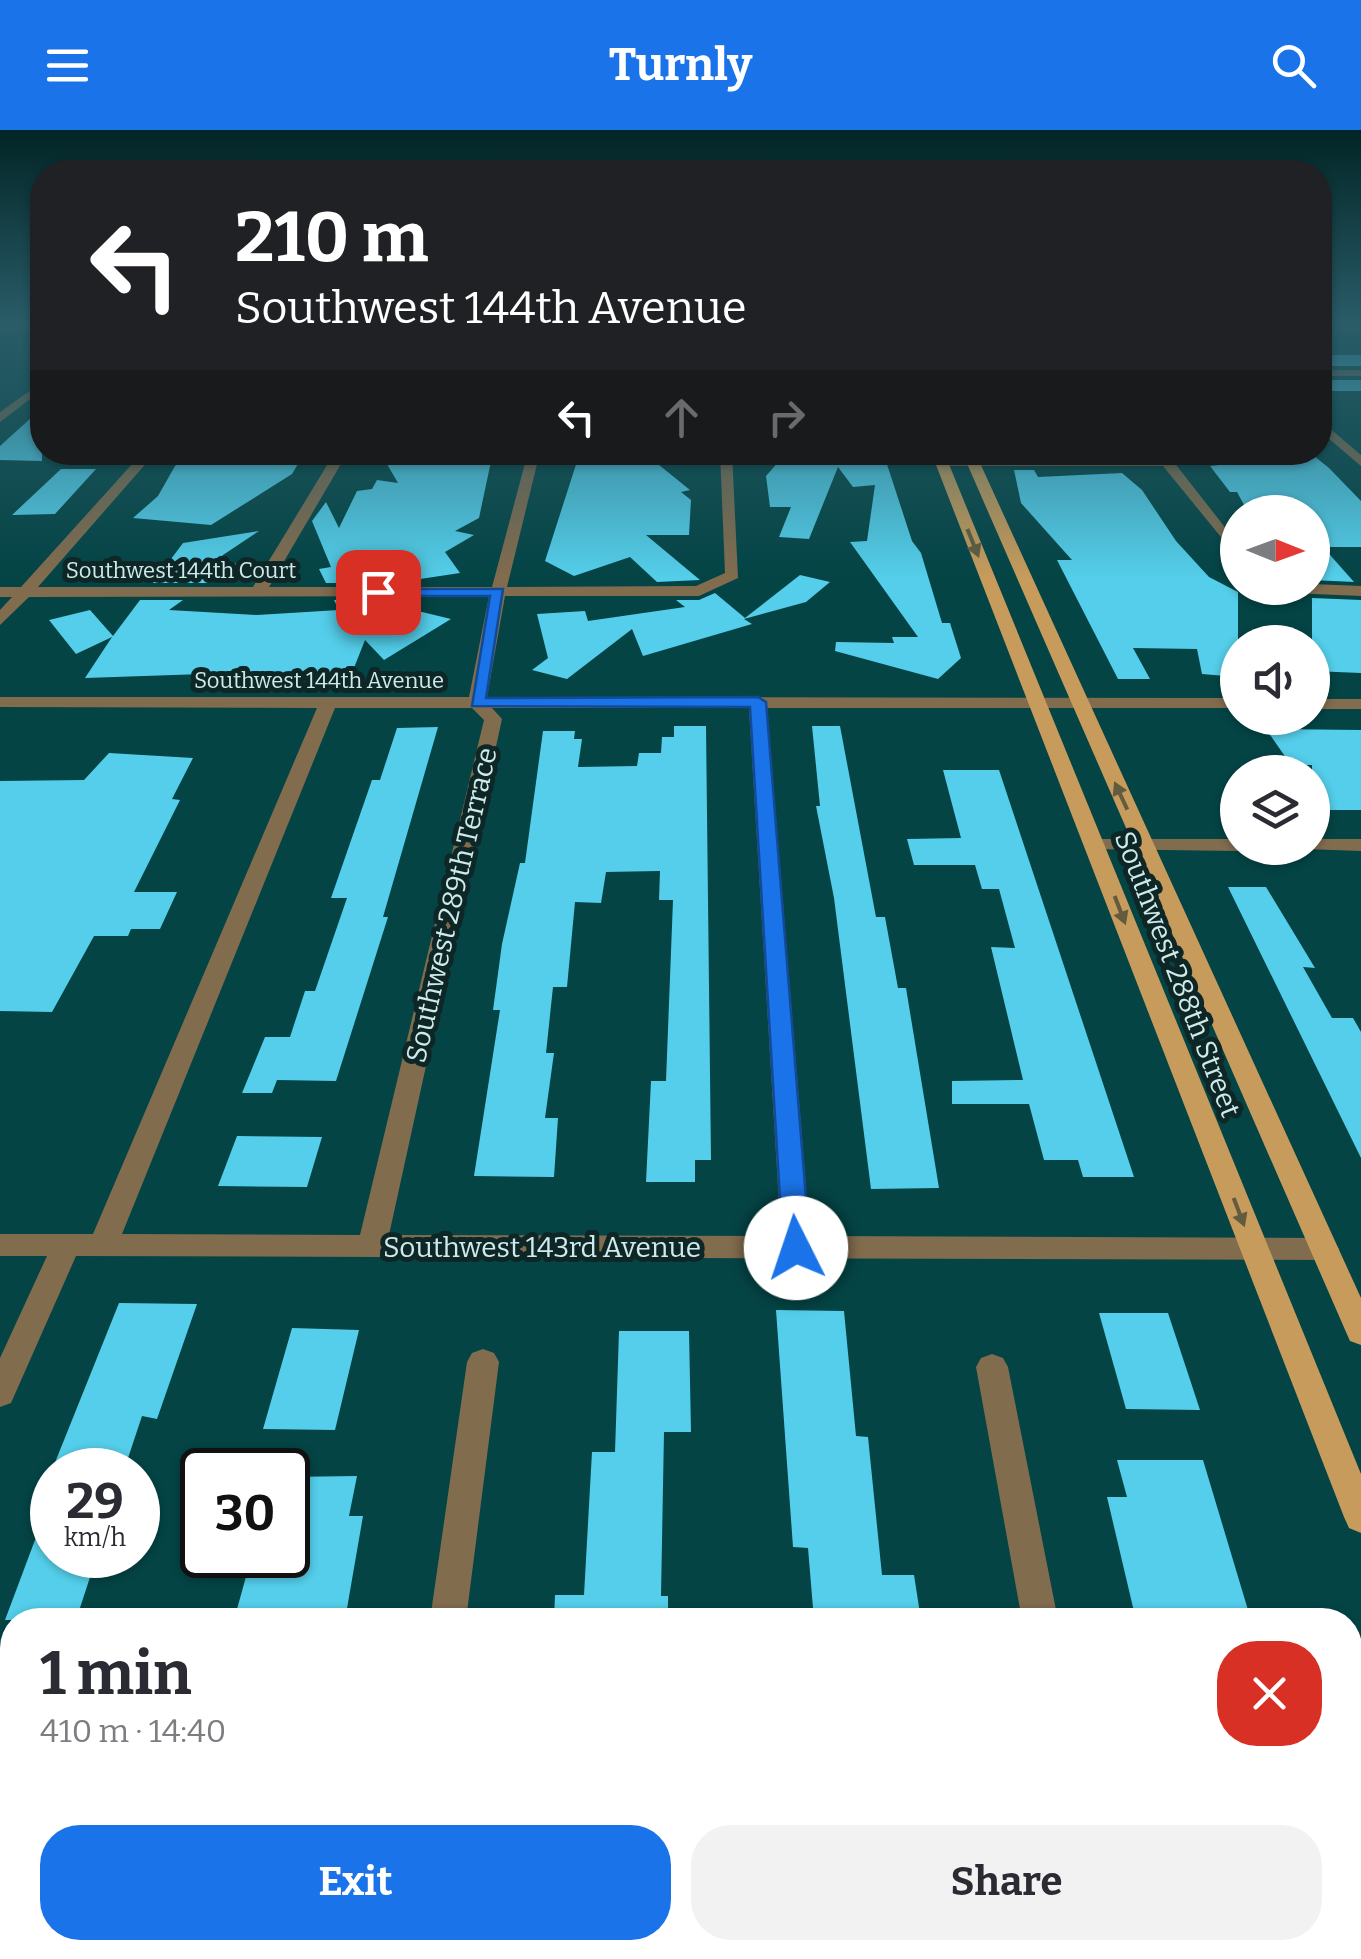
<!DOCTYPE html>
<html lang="en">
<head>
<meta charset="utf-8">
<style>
	body { margin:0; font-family:Bitter,serif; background:#f2f2f3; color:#2b2b33; height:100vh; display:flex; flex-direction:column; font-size:38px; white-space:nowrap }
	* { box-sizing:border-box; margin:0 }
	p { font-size:32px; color:#7c7c81 }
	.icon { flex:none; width:55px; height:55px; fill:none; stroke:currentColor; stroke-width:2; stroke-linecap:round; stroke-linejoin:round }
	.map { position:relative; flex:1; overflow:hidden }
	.panel { position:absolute; left:0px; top:1478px; width:1362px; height:352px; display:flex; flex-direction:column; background:#fff; border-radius:40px 40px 0 0; box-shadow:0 2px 8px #0004 }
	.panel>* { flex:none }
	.top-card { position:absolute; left:30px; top:30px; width:1302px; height:305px; border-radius:40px; box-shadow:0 2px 8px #0004; background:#202124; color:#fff; overflow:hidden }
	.needle { width:65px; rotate:91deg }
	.buttons { position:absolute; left:1220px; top:365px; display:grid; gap:20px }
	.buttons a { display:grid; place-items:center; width:110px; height:110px; border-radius:50%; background:#fff; box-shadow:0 2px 8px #0004; font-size:50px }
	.speed { position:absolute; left:30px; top:1318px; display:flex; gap:20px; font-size:50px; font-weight:700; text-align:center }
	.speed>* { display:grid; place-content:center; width:130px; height:130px; border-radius:50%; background:#fff; box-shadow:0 2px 8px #0004; line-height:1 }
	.speed small { font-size:25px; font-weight:400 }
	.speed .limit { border:5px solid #111; border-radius:15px; background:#fff; color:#111 }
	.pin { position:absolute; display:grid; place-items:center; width:85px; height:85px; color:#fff; margin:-42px; border-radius:20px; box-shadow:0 5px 15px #0006 }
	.me { position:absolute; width:110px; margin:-55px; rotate:356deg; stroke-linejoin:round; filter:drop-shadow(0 0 8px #0008) }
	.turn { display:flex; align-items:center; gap:35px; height:210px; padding:0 40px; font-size:45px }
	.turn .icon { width:130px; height:130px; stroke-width:2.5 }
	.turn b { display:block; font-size:70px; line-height:85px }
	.lanes { display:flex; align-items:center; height:95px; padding:0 40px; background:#0003; justify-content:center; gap:50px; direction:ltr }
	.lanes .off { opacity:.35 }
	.round { display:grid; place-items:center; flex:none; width:105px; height:105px; border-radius:40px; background:#f2f2f3 }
	.summary { display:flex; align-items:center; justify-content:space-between; height:170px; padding:0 40px }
	h1 { font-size:60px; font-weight:700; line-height:75px }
	.primary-button { display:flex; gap:20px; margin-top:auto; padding:20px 40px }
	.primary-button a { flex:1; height:115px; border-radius:40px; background:#1a73e8; color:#fff; font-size:40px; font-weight:700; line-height:115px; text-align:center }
	.primary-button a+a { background:#f2f2f3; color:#2b2b33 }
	header { display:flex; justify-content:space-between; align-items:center; height:130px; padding:0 40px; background:#1a73e8; color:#fff; font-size:45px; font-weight:700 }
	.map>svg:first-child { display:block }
	.building { fill:#54ceea }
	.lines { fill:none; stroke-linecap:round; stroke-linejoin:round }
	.minor { fill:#826c4e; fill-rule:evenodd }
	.major { fill:#c79b5b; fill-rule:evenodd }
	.oneway { fill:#625b3e }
	.route { fill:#1a73e8; stroke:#114b97; stroke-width:2.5 }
	.labels { text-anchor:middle; stroke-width:10; stroke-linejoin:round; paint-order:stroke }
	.far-street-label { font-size:22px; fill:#ceeaea; stroke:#0f2626 }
	.street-label { font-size:28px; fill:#ceeaea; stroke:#0f2626 }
</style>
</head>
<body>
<header><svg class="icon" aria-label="menu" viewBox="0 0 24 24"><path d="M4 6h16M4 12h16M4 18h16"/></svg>Turnly<svg class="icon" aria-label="search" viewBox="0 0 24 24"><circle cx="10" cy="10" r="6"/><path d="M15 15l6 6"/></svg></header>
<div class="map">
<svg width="1361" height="1829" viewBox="0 0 1361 1829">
	<rect width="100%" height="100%" fill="#044445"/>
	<!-- building -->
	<path class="building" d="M1320 225H1361V236H1320Z
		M1320 250H1361V261H1320Z
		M42 278V331L0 330V316Z
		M190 322H305L292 344 211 395 133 388 158 366 175 336Z
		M380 322H493L479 388 455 401 474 405 445 422 460 443 420 449 406 428 357 434 367 453H326L319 439 331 437 312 391 326 372 339 398 357 361 372 359 377 350 398 353Z
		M580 322H643L690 360 681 362 691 370 689 405H646L700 450 657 452 630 427 574 446 545 431Z
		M787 322H883L912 411 921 423 942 493H950L961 528 938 549 835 521 836 512 894 513 892 507H918L850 412 867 411 875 355 853 357 838 337 809 409 779 407 791 377H770L766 346Z
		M1209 322H1309L1329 338 1361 371V417H1323L1354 452 1312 450V382H1248L1237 362H1230L1210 336 1219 335Z
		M61 339H96L55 384 12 385Z
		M1014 340H1034L1038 347 1122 343 1142 360 1176 411 1209 447 1238 462V547L1202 544 1197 519 1133 518 1150 549H1118L1057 430H1072L1021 373Z
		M259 401 214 431 238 434 210 453H153L183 413Z
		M800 445 830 452 806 472 744 489 752 494 643 526 632 499 567 549 532 540 548 528 537 484 585 481 588 491 685 477 676 470H699L715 463 745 488Z
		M1312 468 1361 470V543L1312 541Z
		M140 470H183L169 480 257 485 339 480 334 470H375L381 481 422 482 451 489 384 530 365 510 350 548 203 544 85 548 112 507 76 524 49 490 90 480 113 506Z
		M674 596H706L711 1030H695V1052H646L651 951H666L673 770H659L660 741 606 742 601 773 575 772 567 857H553L546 923H554L545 988H558L554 1047 474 1046 500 880H493L502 814 520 733H525L543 601H575L574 609H582L578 637 637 636 639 623H661L662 607H674Z
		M812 596H840L876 787H885L898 858H906L939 1058 871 1059 834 768 816 676H820Z
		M438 597 383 787H388L336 951 277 950 272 963H242L265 907H290L305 861H315L347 768H331L372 650H380L397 598Z
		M1266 599 1361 600V680H1312V635H1291Z
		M109 623 193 628 172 669 180 670 134 762H177L160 799H131L128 806H94L52 882 0 881V651L84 650Z
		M943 640H999L1134 1047H1083L1078 1030H1044L1029 974H952V951L1023 950 991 817 1015 818 999 759H982L975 735H914L907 709 961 708Z
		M1228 757H1266L1315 838 1303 837 1332 888H1353L1361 902V1028Z
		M237 1006 322 1007 307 1057 218 1056Z
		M119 1173 197 1174 157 1289 142 1286 124 1340H52Z
		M776 1180 844 1181 856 1306 868 1307 882 1445H914L921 1490H814L808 1418 793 1417Z
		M1099 1183H1168L1200 1280 1126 1279Z
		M292 1198 359 1200 335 1300 263 1299Z
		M619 1201H689L691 1302H664L661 1466H668V1490H554L555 1465H584L592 1322H615Z
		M1117 1330H1203L1251 1490H1136L1107 1367H1127Z
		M357 1346 349 1386H363L345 1490H234L252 1425H288V1347Z
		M50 1370 52 1432H95L76 1490H5Z"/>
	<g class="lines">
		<!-- minor -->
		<path class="minor" d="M0 195H42V201H0Z
			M1320 195H1361V201H1320Z
			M1320 240H1361V246H1320Z
			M42 252V260L0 292V282Z
			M1320 290 1361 325V336L1320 301Z
			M143 322H156L38 457H253L335 322H348L269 457H492L528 322H540L507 457 696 456 725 443 720 322H732L738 448 699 466H505L487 567 1238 568V578H767L810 1106 1324 1108 1334 1111 1339 1119 1334 1127 1324 1130 76 1126 11 1273 0 1277V1228L47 1126H0V1104H93L317 578 0 577V567H469L489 466 29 467 0 495V480L12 467H0V457H21ZM335 578H472L484 590 360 1105 122 1104ZM492 578H749L781 1106 389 1105 502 589Z
			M1153 322H1166L1238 414V428L1163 336H941L935 332 941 328H1157Z
			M1312 454 1361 456V466L1291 463 1283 458H1312Z
			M1312 569H1361V579H1312Z
			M1095 709H1238V718H1247L1238 721 1088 719V711Z
			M1312 709H1361V721L1305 719 1312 718Z
			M483 1219 494 1223 499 1232 466 1490H430L467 1232 472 1223Z
			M992 1224 1003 1228 1008 1237 1058 1490H1022L976 1237 981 1228Z
			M382 1818H426L425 1829H381Z
			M1080 1818H1124L1127 1829H1083Z"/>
		<!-- major -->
		<path class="major" d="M931 322H944L1361 1344V1403L1349 1398 1344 1387Z
			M962 322H975L1361 1168V1215L1350 1211 1346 1202Z"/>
	</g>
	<!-- one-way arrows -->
	<defs><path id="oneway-solid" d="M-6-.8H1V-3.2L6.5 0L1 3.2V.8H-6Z" transform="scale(2.5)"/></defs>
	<g class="oneway">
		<use href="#oneway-solid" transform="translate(973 413) rotate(68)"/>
		<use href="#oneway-solid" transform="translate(1121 666) rotate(-115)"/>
		<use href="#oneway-solid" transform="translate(1120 780) rotate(69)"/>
		<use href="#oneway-solid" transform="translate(1239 1082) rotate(69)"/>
	</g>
	<!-- sky -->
	<linearGradient id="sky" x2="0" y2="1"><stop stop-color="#022526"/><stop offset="0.43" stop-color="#295c68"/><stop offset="1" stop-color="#295c68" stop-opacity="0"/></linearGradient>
	<rect width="1361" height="448" fill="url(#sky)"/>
	<!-- route -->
	<path class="route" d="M373 459H503L486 568 758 567 766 572 810 1118 806 1126H787L783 1118 750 577 472 576 490 466H378Z"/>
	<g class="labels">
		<!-- far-street labels -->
		<g class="far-street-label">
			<text x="181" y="448">Southwest 144th Court</text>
			<text x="319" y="558">Southwest 144th Avenue</text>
		</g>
		<!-- street labels -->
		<g class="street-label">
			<text transform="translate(451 775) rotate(-77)" y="10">Southwest 289th Terrace</text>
			<text transform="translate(1178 844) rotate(69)" y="10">Southwest 288th Street</text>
			<text x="542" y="1127">Southwest 143rd Avenue</text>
		</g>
	</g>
</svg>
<div class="buttons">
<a><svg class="needle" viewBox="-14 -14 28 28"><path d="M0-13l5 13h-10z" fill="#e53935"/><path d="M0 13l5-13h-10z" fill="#7c7c81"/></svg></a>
<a><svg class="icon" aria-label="sound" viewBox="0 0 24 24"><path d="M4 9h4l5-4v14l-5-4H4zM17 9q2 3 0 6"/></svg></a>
<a><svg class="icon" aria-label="layers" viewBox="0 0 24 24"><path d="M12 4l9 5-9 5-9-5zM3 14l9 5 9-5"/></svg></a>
</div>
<div class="speed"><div>29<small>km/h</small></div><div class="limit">30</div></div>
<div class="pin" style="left:378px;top:462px;background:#d93025"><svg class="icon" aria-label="arrive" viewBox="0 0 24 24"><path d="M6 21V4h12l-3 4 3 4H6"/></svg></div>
<svg class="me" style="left:796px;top:1118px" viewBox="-20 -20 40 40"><circle r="19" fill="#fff"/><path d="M0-13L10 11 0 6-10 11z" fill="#1a73e8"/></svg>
<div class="top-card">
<div class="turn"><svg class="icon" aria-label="left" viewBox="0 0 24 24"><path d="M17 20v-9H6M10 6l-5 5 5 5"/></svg><div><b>210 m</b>Southwest 144th Avenue</div></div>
<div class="lanes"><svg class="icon" aria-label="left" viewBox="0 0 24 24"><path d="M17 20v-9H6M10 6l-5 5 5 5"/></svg><svg class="icon off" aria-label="ahead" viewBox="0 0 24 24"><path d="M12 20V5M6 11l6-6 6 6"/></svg><svg class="icon off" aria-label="right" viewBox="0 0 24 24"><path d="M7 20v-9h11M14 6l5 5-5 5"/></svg></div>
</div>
<section class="panel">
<div class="summary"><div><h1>1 min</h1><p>410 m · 14:40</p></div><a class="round" style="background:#d93025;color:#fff"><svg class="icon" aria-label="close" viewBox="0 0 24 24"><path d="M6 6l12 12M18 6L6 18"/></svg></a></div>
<div class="primary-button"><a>Exit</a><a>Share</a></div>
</section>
</div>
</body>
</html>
